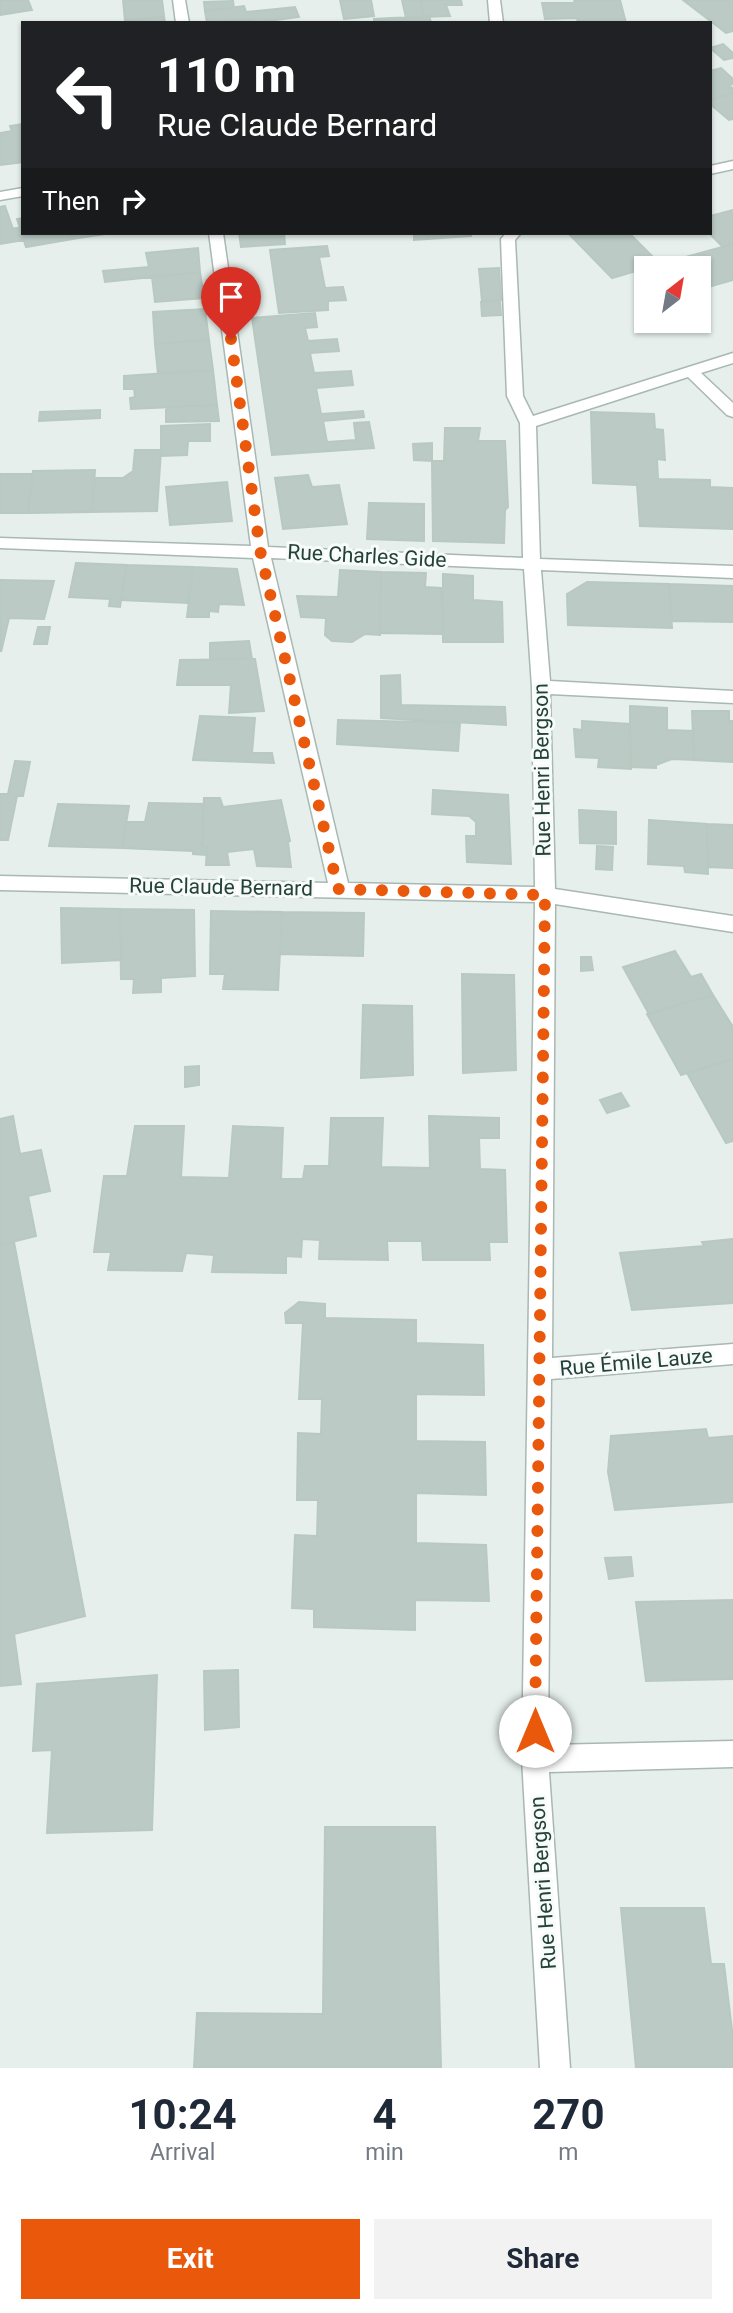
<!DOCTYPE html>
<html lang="en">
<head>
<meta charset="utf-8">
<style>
	body { margin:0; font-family:Roboto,sans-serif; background:#f2f2f3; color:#1f2937; height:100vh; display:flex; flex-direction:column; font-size:26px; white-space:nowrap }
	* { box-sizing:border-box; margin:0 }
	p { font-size:23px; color:#747a83 }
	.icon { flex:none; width:38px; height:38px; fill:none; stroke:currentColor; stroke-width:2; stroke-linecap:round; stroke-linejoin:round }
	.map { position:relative; height:2068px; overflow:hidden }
	.drawer { display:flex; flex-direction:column; background:#fff; flex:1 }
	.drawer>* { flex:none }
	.top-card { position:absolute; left:21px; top:21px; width:691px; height:214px; border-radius:0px; box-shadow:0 2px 5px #0004; background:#202124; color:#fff; overflow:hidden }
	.needle { width:46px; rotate:31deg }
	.controls { position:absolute; left:634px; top:256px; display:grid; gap:14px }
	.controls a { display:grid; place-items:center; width:77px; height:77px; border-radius:0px; background:#fff; box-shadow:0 2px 5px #0004; font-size:35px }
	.pin { position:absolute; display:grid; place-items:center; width:60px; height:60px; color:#fff; margin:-72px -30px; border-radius:50% 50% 50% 0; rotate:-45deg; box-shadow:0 0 7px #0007 }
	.pin .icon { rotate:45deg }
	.me { position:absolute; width:77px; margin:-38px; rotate:0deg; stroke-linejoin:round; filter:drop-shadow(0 0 5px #0008) }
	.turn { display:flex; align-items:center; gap:24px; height:147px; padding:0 21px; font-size:32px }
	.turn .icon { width:91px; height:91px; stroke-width:2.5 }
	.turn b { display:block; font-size:49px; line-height:60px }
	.then { display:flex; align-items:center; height:66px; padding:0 21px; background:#0003; gap:14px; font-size:26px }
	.eta { display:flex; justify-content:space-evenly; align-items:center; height:119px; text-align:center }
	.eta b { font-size:42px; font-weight:700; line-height:49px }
	.cta { display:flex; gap:14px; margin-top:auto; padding:14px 21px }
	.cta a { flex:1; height:80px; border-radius:0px; background:#ea580c; color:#fff; font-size:28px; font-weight:700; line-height:80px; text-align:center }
	.cta a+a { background:#f2f2f3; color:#1f2937 }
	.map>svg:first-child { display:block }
	.building { fill:#bbcac4; stroke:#b8c9c2; stroke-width:2 }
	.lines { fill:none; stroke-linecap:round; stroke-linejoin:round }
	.minor-casing { stroke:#a8b8b2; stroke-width:3 }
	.minor { fill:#fff; fill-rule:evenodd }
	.route { stroke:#ea580c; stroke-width:12; stroke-dasharray:0 21.6 }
	.labels { text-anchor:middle; stroke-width:6; stroke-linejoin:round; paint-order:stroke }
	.street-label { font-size:21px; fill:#24423a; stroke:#f7fbf9 }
</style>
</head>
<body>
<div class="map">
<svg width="733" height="2068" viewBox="0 0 733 2068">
	<rect width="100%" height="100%" fill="#e6efeb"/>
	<!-- building -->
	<path class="building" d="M0 0H28L32 10 0 15Z
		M123 0H162L164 16 125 21Z
		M340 0H371L374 16 344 19Z
		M402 0H420L424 17 406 18Z
		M420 0H461L462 5H446L450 16 424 17Z
		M574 0H620L626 23H578L577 18 545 19 542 3H575Z
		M683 0H733V31L726 33Z
		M233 1 234 8 205 11 204 2Z
		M244 6 246 12 295 7 299 17 268 21 269 23H253L252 20 207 23 205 11Z
		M164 16 165 23H127L126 21Z
		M429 16 431 22 374 23V19Z
		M723 44 733 53V58L724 60 710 48Z
		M721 68 733 79V84L729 85 733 89V93L710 100V71Z
		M733 93V119L729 120 710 104V100Z
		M23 124V162L0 165V133L12 131 10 126Z
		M5 206 13 229 19 227 24 240 0 244V207Z
		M733 210V244L723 247 709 233 710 216Z
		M23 218V233H71L73 239 26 247 17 219Z
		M71 233H112L73 239Z
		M239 233H284L285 244 241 247Z
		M442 233V238L414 240V234Z
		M442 233H471V236L442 238Z
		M568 233H629L660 264 733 244V280L698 290V268H646L612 278Z
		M327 246 329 256 319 257 325 288 343 287 346 300 328 301V310L279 313 270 250Z
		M198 248 200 272 105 282 103 271 149 267 146 253Z
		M499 268 501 300 482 301 479 269Z
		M200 272 204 298 155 302 152 277Z
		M500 301 501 315 482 316 481 302Z
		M205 309 209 340 155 344 153 312Z
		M315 313 317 327 305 328 308 341 337 339 339 351 310 353 314 373 351 371 353 385 316 388 321 414 363 411 364 417 323 421 327 442 356 440 354 423 369 422 374 448 272 455 252 318Z
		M209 340 213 370 158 374 155 344Z
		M213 370 217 405 131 409 130 398 135 397 134 389H124V376Z
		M217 405 219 421 166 422V407Z
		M100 410V418L39 421 40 412Z
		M591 412 654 414 655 429 663 430 665 460 657 459 658 479 710 480V487L733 488V529L640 526 637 485 593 483Z
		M210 424V441H188L187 455 161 456V426Z
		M445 428H480L478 441H505L508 507 505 510 504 543 433 541 432 461H444Z
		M432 443V461L414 460 413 444Z
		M135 450H161L157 511 92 512 95 478H123L133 471Z
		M95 470 92 512 28 513 33 471Z
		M0 474H33L28 513H0Z
		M308 475 312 487 339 485 347 524 283 529 275 478Z
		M227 482 232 521 170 525 166 487Z
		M369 503 424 504V541L367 539Z
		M76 563 127 565 120 607 109 606 110 599 69 597Z
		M127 565 193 567 188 603 121 600Z
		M193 567 237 569 244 605 219 604 218 612 209 611V617H187Z
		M340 570 381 572 380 635 365 634 352 642 332 641 325 635 326 618 301 617 297 596 338 597Z
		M381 572 426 573 425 587 441 588 443 634 380 633Z
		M443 574 473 576V600L502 602 503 642H443Z
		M0 580 54 581 44 619 9 618 1 652Z
		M587 582 669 584 672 628 568 625 567 594Z
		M669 584 733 586V622L672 621Z
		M38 627H50L47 644H34Z
		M249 641 252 659 210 660V643Z
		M255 659 264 711 229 713 231 685H177L180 660Z
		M400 675 401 705 505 707 506 725 381 718V676Z
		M630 706 667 708V730L694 731V760L672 759 656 765V768L630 767Z
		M692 711H729V721H733V762L694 760Z
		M200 716 255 718 252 753H272L274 763 193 760Z
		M338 720 460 723 458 751 337 744Z
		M582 721 630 724 631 769 598 767 599 758 576 757 574 729 582 730Z
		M15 761 30 762 23 796H17L8 840H0V794H8Z
		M433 790 508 795 511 864 467 862 466 836H476V822L469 816 432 814Z
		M204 798H220L223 807 281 800 290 841 288 842 291 867 257 866 254 849 227 852 229 865H206L207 847 202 846Z
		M149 803 204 804 202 846 207 847 206 855 193 854V851L122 848 126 822H145Z
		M58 804 129 806 122 848 49 846Z
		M579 810 616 812V844L580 843Z
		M649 820 707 824 708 874 685 872 684 866 648 864Z
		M707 824 733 825V868L708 867Z
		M597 846 613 847 612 870 596 869Z
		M61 908 120 909 122 960 62 963Z
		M120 909 194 910 195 976 161 978V992L133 993 134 979H121Z
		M211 911 282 912 278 990 223 989 225 974H210Z
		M282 912 364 913 363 956 280 954Z
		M675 951 691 977 701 974 713 995 649 1014 623 967Z
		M581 957H591L593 970 581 971Z
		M462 974 514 975 516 1070 463 1073Z
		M713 995 733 1027V1059L681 1075 647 1014Z
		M363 1005 412 1006 413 1075 361 1078Z
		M733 1059V1141L726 1143 687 1073Z
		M199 1066V1085L185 1087V1067Z
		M621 1093 629 1106 607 1113 600 1100Z
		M13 1116 20 1154 41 1150 50 1191 28 1196 36 1236 0 1245V1119Z
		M429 1116 499 1118V1138H479L480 1169 505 1170 507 1242H489L490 1260H423L422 1241H387L388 1260 319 1259 320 1240 302 1239 301 1257 286 1256V1273L212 1272 214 1255 186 1253 182 1271 108 1270 111 1252H94L104 1176H127L135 1126H184L181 1177 229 1178 233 1126 283 1128 281 1179H303L305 1166H329L331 1118H383L381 1167 430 1168Z
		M733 1239V1303L632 1310 620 1253 704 1246 702 1242Z
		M14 1242 85 1616 14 1634 21 1684 0 1686V1245Z
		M299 1302 325 1304V1318L416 1320V1343L483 1345 484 1395 416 1394V1441L485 1442 486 1495 416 1493V1543L486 1545 489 1601 415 1600V1630L314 1627V1609L292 1608 295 1535 317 1536 318 1500H297L298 1433 321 1434 322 1399H299L303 1323H286L285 1313Z
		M706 1429 708 1438 733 1436V1502L615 1510 608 1472 611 1436Z
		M631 1557 633 1576 609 1579 605 1558Z
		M733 1600V1679L646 1681 636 1602Z
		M238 1670 239 1727 205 1730 204 1671Z
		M157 1675 152 1830 47 1833 52 1750 33 1751 37 1684Z
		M325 1827H435L441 2068H194L197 2013 323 2014Z
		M621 1908H704L711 1964H724L733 2038V2068H636Z"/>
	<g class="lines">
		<!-- minor casing -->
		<g class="minor-casing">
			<path id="minor" d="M173 0H185L189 23H176Z
				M488 0H500L503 23H490Z
				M733 161V169L710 174V166Z
				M23 188V196L0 200V192Z
				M209 233H223L268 547 523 558 520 423 507 396 501 239 506 233H521L515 240 523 396 533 416 733 353V363L701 373 733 403V417L727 415 688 377 536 426 540 559 733 566V578L541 570 550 681 733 691V703L550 694 555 889 733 916V932L555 904 552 1358 733 1344V1364L551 1379 548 1745 733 1741V1767L549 1772 570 2068H540L522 1759 535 902 0 890V876L328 883 253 558 0 548V538L251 546ZM271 558 524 569 532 687 535 887 348 883Z"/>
		</g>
		<!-- minor -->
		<use href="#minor" class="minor"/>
	</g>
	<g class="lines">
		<!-- route -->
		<path class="route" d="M231 339 260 550 338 889 545 895 535 1731"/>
	</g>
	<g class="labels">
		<!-- street labels -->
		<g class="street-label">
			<text transform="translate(367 556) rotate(3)" y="7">Rue Charles Gide</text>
			<text transform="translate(542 770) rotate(-91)" y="7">Rue Henri Bergson</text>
			<text transform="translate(221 887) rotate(1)" y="7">Rue Claude Bernard</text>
			<text transform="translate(636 1362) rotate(-5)" y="7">Rue Émile Lauze</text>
			<text transform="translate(543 1883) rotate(-94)" y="7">Rue Henri Bergson</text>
		</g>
	</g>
</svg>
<div class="controls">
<a><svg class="needle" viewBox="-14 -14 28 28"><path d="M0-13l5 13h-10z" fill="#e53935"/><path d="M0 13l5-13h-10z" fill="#747a83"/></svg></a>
</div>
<div class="pin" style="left:231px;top:339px;background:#d93025"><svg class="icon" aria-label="arrive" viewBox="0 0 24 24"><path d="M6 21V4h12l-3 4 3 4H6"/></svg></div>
<svg class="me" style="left:535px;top:1731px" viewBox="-20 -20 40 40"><circle r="19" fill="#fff"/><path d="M0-13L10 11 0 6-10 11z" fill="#ea580c"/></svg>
<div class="top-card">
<div class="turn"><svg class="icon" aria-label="left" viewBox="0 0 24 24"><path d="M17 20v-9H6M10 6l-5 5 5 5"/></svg><div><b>110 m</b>Rue Claude Bernard</div></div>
<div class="then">Then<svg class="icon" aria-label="right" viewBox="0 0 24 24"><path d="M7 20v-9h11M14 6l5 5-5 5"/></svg></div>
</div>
</div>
<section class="drawer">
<div class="eta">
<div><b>10:24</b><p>Arrival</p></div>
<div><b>4</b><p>min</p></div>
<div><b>270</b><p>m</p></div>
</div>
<div class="cta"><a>Exit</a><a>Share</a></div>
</section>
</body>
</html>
